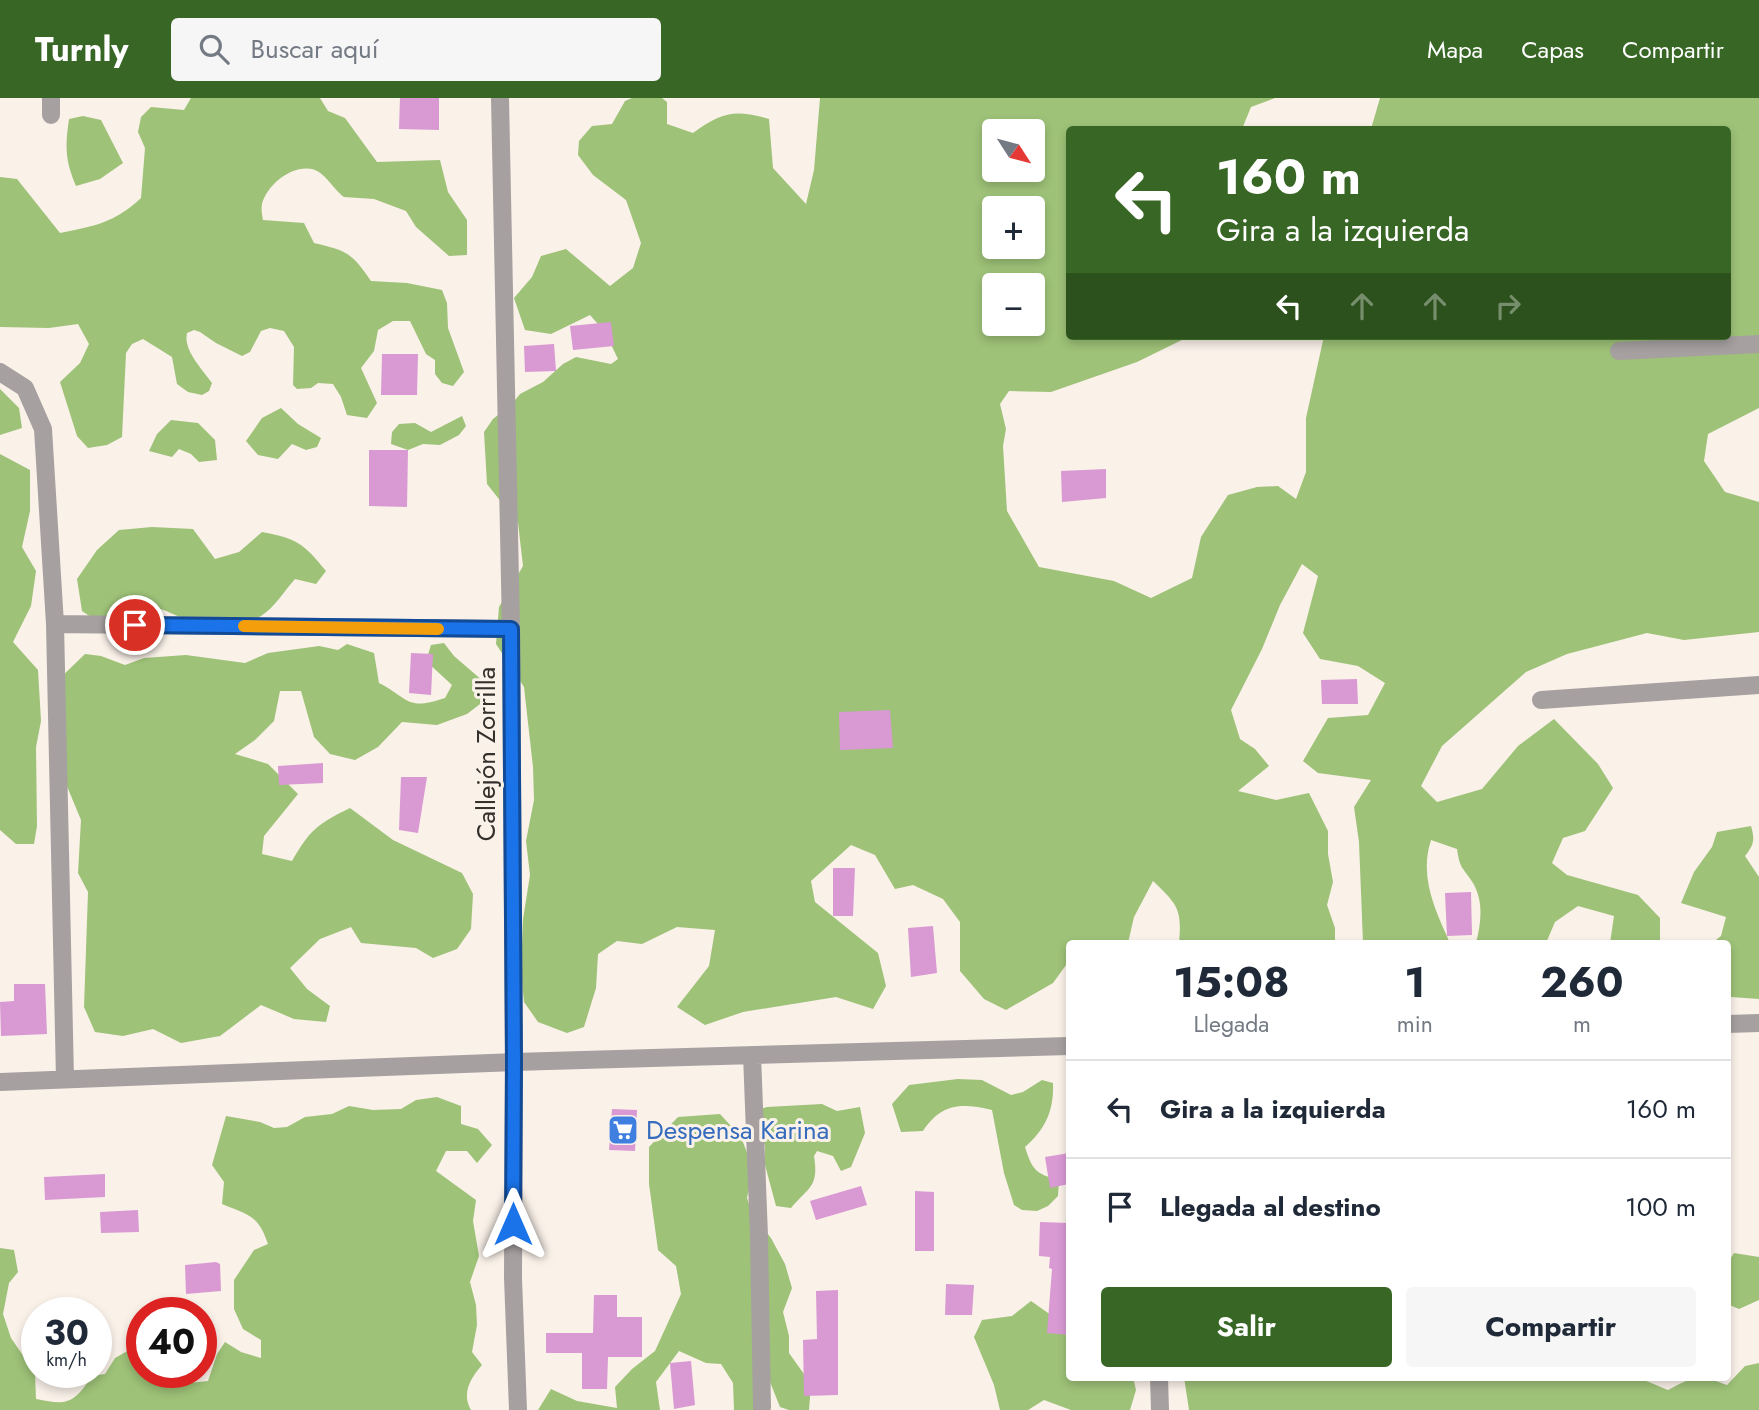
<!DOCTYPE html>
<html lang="es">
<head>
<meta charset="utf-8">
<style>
	body { margin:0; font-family:Jost,sans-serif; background:#f6f6f7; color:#1f2937; height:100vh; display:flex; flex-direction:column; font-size:26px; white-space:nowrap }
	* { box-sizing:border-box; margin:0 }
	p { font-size:23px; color:#747a83 }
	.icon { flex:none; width:38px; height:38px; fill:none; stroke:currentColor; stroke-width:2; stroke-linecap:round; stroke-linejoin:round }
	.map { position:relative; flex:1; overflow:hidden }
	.sheet { position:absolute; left:1066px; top:842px; width:665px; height:441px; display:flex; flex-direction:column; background:#fff; border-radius:7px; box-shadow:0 4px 10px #0003 }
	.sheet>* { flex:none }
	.hud { position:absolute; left:1066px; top:28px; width:665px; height:214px; border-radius:7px; box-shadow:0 4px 10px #0003; background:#386625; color:#fff; overflow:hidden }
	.needle { width:46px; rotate:126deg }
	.buttons { position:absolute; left:982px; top:21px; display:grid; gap:14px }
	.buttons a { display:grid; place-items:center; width:63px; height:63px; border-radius:7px; background:#fff; box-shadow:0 4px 10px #0003; font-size:35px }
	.speed { position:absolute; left:21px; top:1199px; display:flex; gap:14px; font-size:35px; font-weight:700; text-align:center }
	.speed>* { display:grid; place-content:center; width:91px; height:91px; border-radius:50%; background:#fff; box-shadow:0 4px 10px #0003; line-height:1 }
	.speed small { font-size:18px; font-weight:400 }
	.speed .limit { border:10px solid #d22; background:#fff; color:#111 }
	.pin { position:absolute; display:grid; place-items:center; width:60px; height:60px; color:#fff; margin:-30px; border:4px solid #fff; border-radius:50%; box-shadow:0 2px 7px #0007 }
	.me { position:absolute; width:77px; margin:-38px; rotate:0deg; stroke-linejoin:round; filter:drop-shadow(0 0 5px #0008) }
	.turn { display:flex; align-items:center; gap:24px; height:147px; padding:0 35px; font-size:32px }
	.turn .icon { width:91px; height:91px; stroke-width:2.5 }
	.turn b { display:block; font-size:49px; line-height:60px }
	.lanes { display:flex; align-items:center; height:66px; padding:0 35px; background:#0003; justify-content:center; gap:35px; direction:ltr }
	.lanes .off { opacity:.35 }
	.eta { display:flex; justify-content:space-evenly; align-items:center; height:119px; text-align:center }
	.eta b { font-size:42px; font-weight:700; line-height:49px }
	.button { display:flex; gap:14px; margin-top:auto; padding:14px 35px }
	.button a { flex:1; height:80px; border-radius:7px; background:#386625; color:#fff; font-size:28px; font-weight:700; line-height:80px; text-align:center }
	.button a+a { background:#f6f6f7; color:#1f2937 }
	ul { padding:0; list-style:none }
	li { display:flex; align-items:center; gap:21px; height:98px; padding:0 35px; border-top:2px solid #e0e1e3 }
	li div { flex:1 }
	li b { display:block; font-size:26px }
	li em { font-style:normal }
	header { display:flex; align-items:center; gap:42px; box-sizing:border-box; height:98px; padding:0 35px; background:#386625; color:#fff }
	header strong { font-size:33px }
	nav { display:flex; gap:38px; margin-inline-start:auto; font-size:24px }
	.search { width:490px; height:63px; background:#f6f6f7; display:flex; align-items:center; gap:18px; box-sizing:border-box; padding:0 24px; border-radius:7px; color:#747a83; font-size:26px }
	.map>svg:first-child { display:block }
	.forest { fill:#9ec278; fill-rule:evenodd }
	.building { fill:#d999d3 }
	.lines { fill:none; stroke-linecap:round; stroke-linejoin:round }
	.minor { stroke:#a6a0a0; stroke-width:18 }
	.route-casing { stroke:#114b97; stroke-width:18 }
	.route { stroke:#1a73e8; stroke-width:12 }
	.slow { stroke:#f59e0b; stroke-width:12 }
	.labels { text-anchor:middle; stroke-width:6; stroke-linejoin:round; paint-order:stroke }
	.street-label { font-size:26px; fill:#34312d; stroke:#faf1e9 }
	.shop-label { font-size:26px; fill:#366cbe; stroke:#faf1e9; text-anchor:start }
</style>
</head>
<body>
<header>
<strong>Turnly</strong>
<div class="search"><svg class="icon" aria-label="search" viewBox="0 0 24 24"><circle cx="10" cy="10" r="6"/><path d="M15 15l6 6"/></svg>Buscar aquí</div>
<nav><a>Mapa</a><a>Capas</a><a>Compartir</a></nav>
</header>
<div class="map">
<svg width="1759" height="1312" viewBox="0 0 1759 1312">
	<rect width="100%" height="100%" fill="#faf1e9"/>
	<!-- forest -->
	<path class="forest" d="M191 0H320L328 13 345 20 377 64 440 62 448 94 467 122V157L449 158 416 129 406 113 374 101 344 99C333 91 325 74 312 71 291 67 267 87 262 106 261 111 262 117 263 122L304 125 314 145C347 153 351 154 371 183L407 185 442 192 447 205 448 230 464 274 453 288 442 285 435 276V262L426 256 410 223H393L378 232 374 253 361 270 377 305 367 320 347 317 341 299 333 286 318 285 311 290 297 291 293 287 294 249 284 233 270 230 261 233 250 254 242 258 216 245 200 234 194 232 187 235C183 252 202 271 212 285L209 293 202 297 188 294 177 286 172 259 143 241 132 246 126 255 122 339 107 347 88 350 77 338 60 284 80 265 89 246 78 226 49 230 0 229V79L17 81 60 135C95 128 114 125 141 100L145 50 138 34 141 19 151 9 184 12Z
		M632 0H662L667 4V26L693 35C722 14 734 11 769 21L773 70 806 106 814 72 820 0H1275L1251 9 1242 31 1069 32V238H1190L1137 264 1051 294 1009 293 1000 306 1006 331 1003 348 1007 413 1039 469 1114 483 1151 500 1192 480 1201 439 1228 397 1257 389 1278 388 1296 401 1306 374V320L1324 238H1727V32L1371 31 1380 0H1759V310L1708 336 1704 363 1725 394 1759 404V534L1684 542 1647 535 1567 556 1526 574 1442 648 1421 688 1437 704 1482 691 1518 648 1554 621 1598 666 1613 690 1585 733 1563 740 1552 765 1567 777 1638 797 1660 820V845H1610L1614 818 1578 808 1555 824 1546 845H1476C1481 825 1484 804 1473 785 1463 769 1460 772 1457 751L1431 742C1419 779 1435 812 1450 845H1363L1359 744 1354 709 1371 682 1318 675 1303 663 1328 620 1368 617 1385 585 1358 568 1320 561 1303 535 1318 478 1302 466 1280 507 1262 551 1231 612 1240 641 1255 651 1269 668 1238 693 1276 702 1309 695 1328 733V756L1333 784 1327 807 1335 830V845H1179C1182 811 1178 807 1153 783L1134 819 1128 845H1069V863L1053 885 1006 912 984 901 960 873V824L943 801 913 787 895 791 875 757 851 747 811 783 815 804 878 855 886 888 873 911 836 899 743 914 705 927 677 909 709 868 715 832 677 829 642 846 617 843 598 856 596 890 584 929 567 935 538 924 524 904 521 874 523 821 530 777 526 743 534 702 533 669 524 589 496 546 499 509 523 468 518 425 487 386 484 334 493 321 512 306 520 296 543 284 563 266 576 259 611 266 618 261 605 234 590 217 551 236 525 232 514 200 532 179 541 158 566 151 610 188 633 170 641 145 626 102 593 77 578 57 579 43 592 28 612 26 625 3ZM994 33H1032V72H994ZM994 110H1032V149H994ZM994 187H1032V226H994Z
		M83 18 101 22 123 65 100 81 76 88C65 62 65 49 69 21Z
		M0 291 19 310 22 330 0 337Z
		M281 310 298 326 321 340 317 349 306 352 292 346 278 361 258 357 246 343 262 320Z
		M462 318 466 328 459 337 440 347 423 346 408 352 391 346 392 334 399 326 415 325 431 334Z
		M171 322 198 325 215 342 217 362 199 364 191 356 179 351 172 359 149 353 157 336Z
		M0 356 30 372V413L22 449 36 473 31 508 13 544 38 572 41 623 36 649 37 728 34 746H16L0 732Z
		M152 429 193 431 215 461 239 454 262 434C298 441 303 445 326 473L316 486 295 481C285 492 274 510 261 518 242 529 206 528 186 521 165 514 162 508 139 508L126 525 104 528 82 513 77 481 97 452 119 432Z
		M444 545 454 558 483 583 484 603 467 616 437 627 402 624 378 649 355 662 330 656 314 639 301 593H280L274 623 255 642 235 656 268 666 298 696 264 738 262 756 292 763C310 732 317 726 350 710L393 742 462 775 473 796 471 831 457 851 433 860 416 850 361 845 351 829 320 841 290 870 307 891 330 908 326 924 294 921 261 907 220 938 181 945 153 931 123 938 95 934 84 909 88 794 78 775 81 722 59 669 55 585 85 556 101 558 125 567 144 560 186 557 245 565 268 555 319 548 338 552 347 546 374 555 379 585C410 601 406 613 445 600L452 587 426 563 431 547Z
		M1751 728C1755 742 1754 747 1745 758L1759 779V901L1731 899 1727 903V845H1712L1721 838 1726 819 1681 805 1694 774 1712 749 1717 734Z
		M958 981 982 982 1011 997 1023 994 1042 982 1053 985C1054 1012 1046 1031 1025 1049 1032 1071 1035 1076 1059 1082L1058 1098 1048 1108 1037 1113 1022 1112 1014 1107 1004 1075 992 1012C961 1005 942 1005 923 1033L901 1034 892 1006 909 987Z
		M437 999 461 1008V1026L478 1031 492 1047 477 1065 467 1053H446L436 1073 476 1102 473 1123 479 1158 470 1184 476 1207 477 1227 472 1254 482 1267C471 1280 461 1295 471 1312H0V1150L14 1152 18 1174 9 1185 3 1216 11 1240 35 1275 36 1301C68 1308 74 1305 92 1278L105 1276 115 1260 129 1252 142 1256V1274H178L189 1285 208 1283 217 1256 225 1244 241 1254 261 1260V1242L243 1231 234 1211V1182L254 1152 268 1146C258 1117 249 1117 222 1106L224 1084 212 1067 226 1018 260 1024 274 1030 287 1029 305 1019 332 1016 349 1008 373 1012 401 1011 416 1002Z
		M822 1006 837 1013 860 1009 865 1035 851 1069 841 1073 833 1058 817 1053 814 1058C819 1089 809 1089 791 1110L776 1108 765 1067V1048L751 1014 767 1009Z
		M720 1016 741 1039 753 1070 747 1100 753 1117 771 1140 785 1166 792 1190 783 1214 789 1238V1255L811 1286 809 1312H789L780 1309 768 1279 760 1283 770 1312H734L733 1285 721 1266 706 1265 679 1253 656 1284 660 1312H538L551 1291 577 1303 617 1310 615 1289 632 1271 655 1253 681 1196 676 1168 658 1152 649 1086V1049L678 1019Z
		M1734 1155 1759 1159V1202L1739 1211 1727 1206V1166Z
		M1031 1203 1058 1222 1069 1237V1279H1133L1136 1292 1130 1312H1071L1044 1302 1028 1312H1000L994 1287 974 1239 982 1222 1012 1218Z
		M1759 1265V1312H1189L1184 1279H1644V1282L1668 1292C1694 1278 1699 1276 1727 1287L1745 1268Z"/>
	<!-- building -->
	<path class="building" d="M400 0H439V32L399 31Z
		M611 224 614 248 573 252 570 228Z
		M554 246 556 273 525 274 524 248Z
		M382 256H418L417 297H381Z
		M369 352H408L407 409 369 408Z
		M1106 371V400L1062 404 1061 373Z
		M411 555 433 556 431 597 409 595Z
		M1357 581 1358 606H1322L1321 582Z
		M890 612 893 650 840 652 839 614Z
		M323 665V685L279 687 278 668Z
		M401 679H427L418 735 399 732Z
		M833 770H855L853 818H833Z
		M1471 794 1472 837 1447 838 1445 795Z
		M933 828 937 875 911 879 908 830Z
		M14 886H45L47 936 1 938 0 904 14 903Z
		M612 1011 637 1012 635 1053 609 1052Z
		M1069 1055V1086L1050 1090 1045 1059Z
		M105 1076V1099L45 1102 44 1079Z
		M861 1088 867 1107 816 1122 810 1103Z
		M915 1093 934 1094V1153H915Z
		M138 1112 139 1134 101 1135 100 1114Z
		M1040 1124 1069 1125V1237L1047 1235 1052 1171 1049 1170 1050 1159 1039 1158Z
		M216 1164 220 1166 221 1193 186 1196 185 1167Z
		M946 1186 974 1187 972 1217H945Z
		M838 1192V1297L804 1298 803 1242 817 1241 816 1193Z
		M594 1197H617V1219H642V1259H608L607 1291H582V1255H546V1235H593Z
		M691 1263 695 1307 674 1311 670 1265Z"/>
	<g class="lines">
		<!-- minor -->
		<path class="minor" d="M500 0 511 531 514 964 513 1180 518 1312
			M51 17V0
			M1619 253 1759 246
			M0 274 25 290 43 331 55 526 65 981
			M55 526 511 531
			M1541 602 1759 587
			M1727 926 1759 925
			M752 957 759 1138 762 1309
			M0 984 514 964 1069 948
			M1159 1279 1160 1312"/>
	</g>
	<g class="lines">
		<!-- route casing -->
		<g class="route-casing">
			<path id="route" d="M135 527 511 531 514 964 513 1126"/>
		</g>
		<!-- route -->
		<use href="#route" class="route"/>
		<!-- slow -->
		<path class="slow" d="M244 528 438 531"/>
	</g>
	<!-- icons -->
	<defs>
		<g id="supermarket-square" transform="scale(1.575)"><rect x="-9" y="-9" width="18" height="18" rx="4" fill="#3f7fe0" stroke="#faf1e9"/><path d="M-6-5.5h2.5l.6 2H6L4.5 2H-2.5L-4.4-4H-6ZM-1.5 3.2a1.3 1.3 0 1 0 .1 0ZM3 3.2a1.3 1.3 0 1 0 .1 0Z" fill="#fff"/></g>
	</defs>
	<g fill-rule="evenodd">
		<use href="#supermarket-square" x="623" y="1032"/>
	</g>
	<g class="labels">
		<!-- street labels -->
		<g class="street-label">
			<text transform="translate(486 656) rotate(-90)" y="9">Callejón Zorrilla</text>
		</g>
		<!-- shop labels -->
		<g class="shop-label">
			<text x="646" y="1041">Despensa Karina</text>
		</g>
	</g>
</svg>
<div class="buttons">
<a><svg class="needle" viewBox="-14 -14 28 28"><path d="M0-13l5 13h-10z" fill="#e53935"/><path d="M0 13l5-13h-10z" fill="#747a83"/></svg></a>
<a>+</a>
<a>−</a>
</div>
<div class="speed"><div>30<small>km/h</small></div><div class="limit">40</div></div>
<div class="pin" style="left:135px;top:527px;background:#d93025"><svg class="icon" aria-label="arrive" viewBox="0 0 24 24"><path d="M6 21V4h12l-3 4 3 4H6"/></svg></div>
<svg class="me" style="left:513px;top:1126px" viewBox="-20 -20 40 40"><path d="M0-17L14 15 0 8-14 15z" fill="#1a73e8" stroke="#fff" stroke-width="4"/></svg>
<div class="hud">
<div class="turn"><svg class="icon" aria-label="left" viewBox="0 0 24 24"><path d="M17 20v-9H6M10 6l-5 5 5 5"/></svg><div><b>160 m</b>Gira a la izquierda</div></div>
<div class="lanes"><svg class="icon" aria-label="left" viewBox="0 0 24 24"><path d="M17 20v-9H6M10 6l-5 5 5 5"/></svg><svg class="icon off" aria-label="ahead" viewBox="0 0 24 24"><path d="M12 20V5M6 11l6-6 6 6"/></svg><svg class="icon off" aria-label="ahead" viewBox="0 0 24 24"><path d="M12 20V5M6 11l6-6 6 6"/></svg><svg class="icon off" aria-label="right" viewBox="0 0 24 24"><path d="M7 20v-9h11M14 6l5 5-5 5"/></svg></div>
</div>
<section class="sheet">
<div class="eta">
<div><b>15:08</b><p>Llegada</p></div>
<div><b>1</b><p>min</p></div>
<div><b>260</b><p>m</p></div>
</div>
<ul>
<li><svg class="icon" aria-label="left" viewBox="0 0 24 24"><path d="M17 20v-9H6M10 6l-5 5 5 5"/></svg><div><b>Gira a la izquierda</b></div><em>160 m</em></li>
<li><svg class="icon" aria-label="arrive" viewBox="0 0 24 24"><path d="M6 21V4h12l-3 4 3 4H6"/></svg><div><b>Llegada al destino</b></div><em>100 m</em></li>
</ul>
<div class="button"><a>Salir</a><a>Compartir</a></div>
</section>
</div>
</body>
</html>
